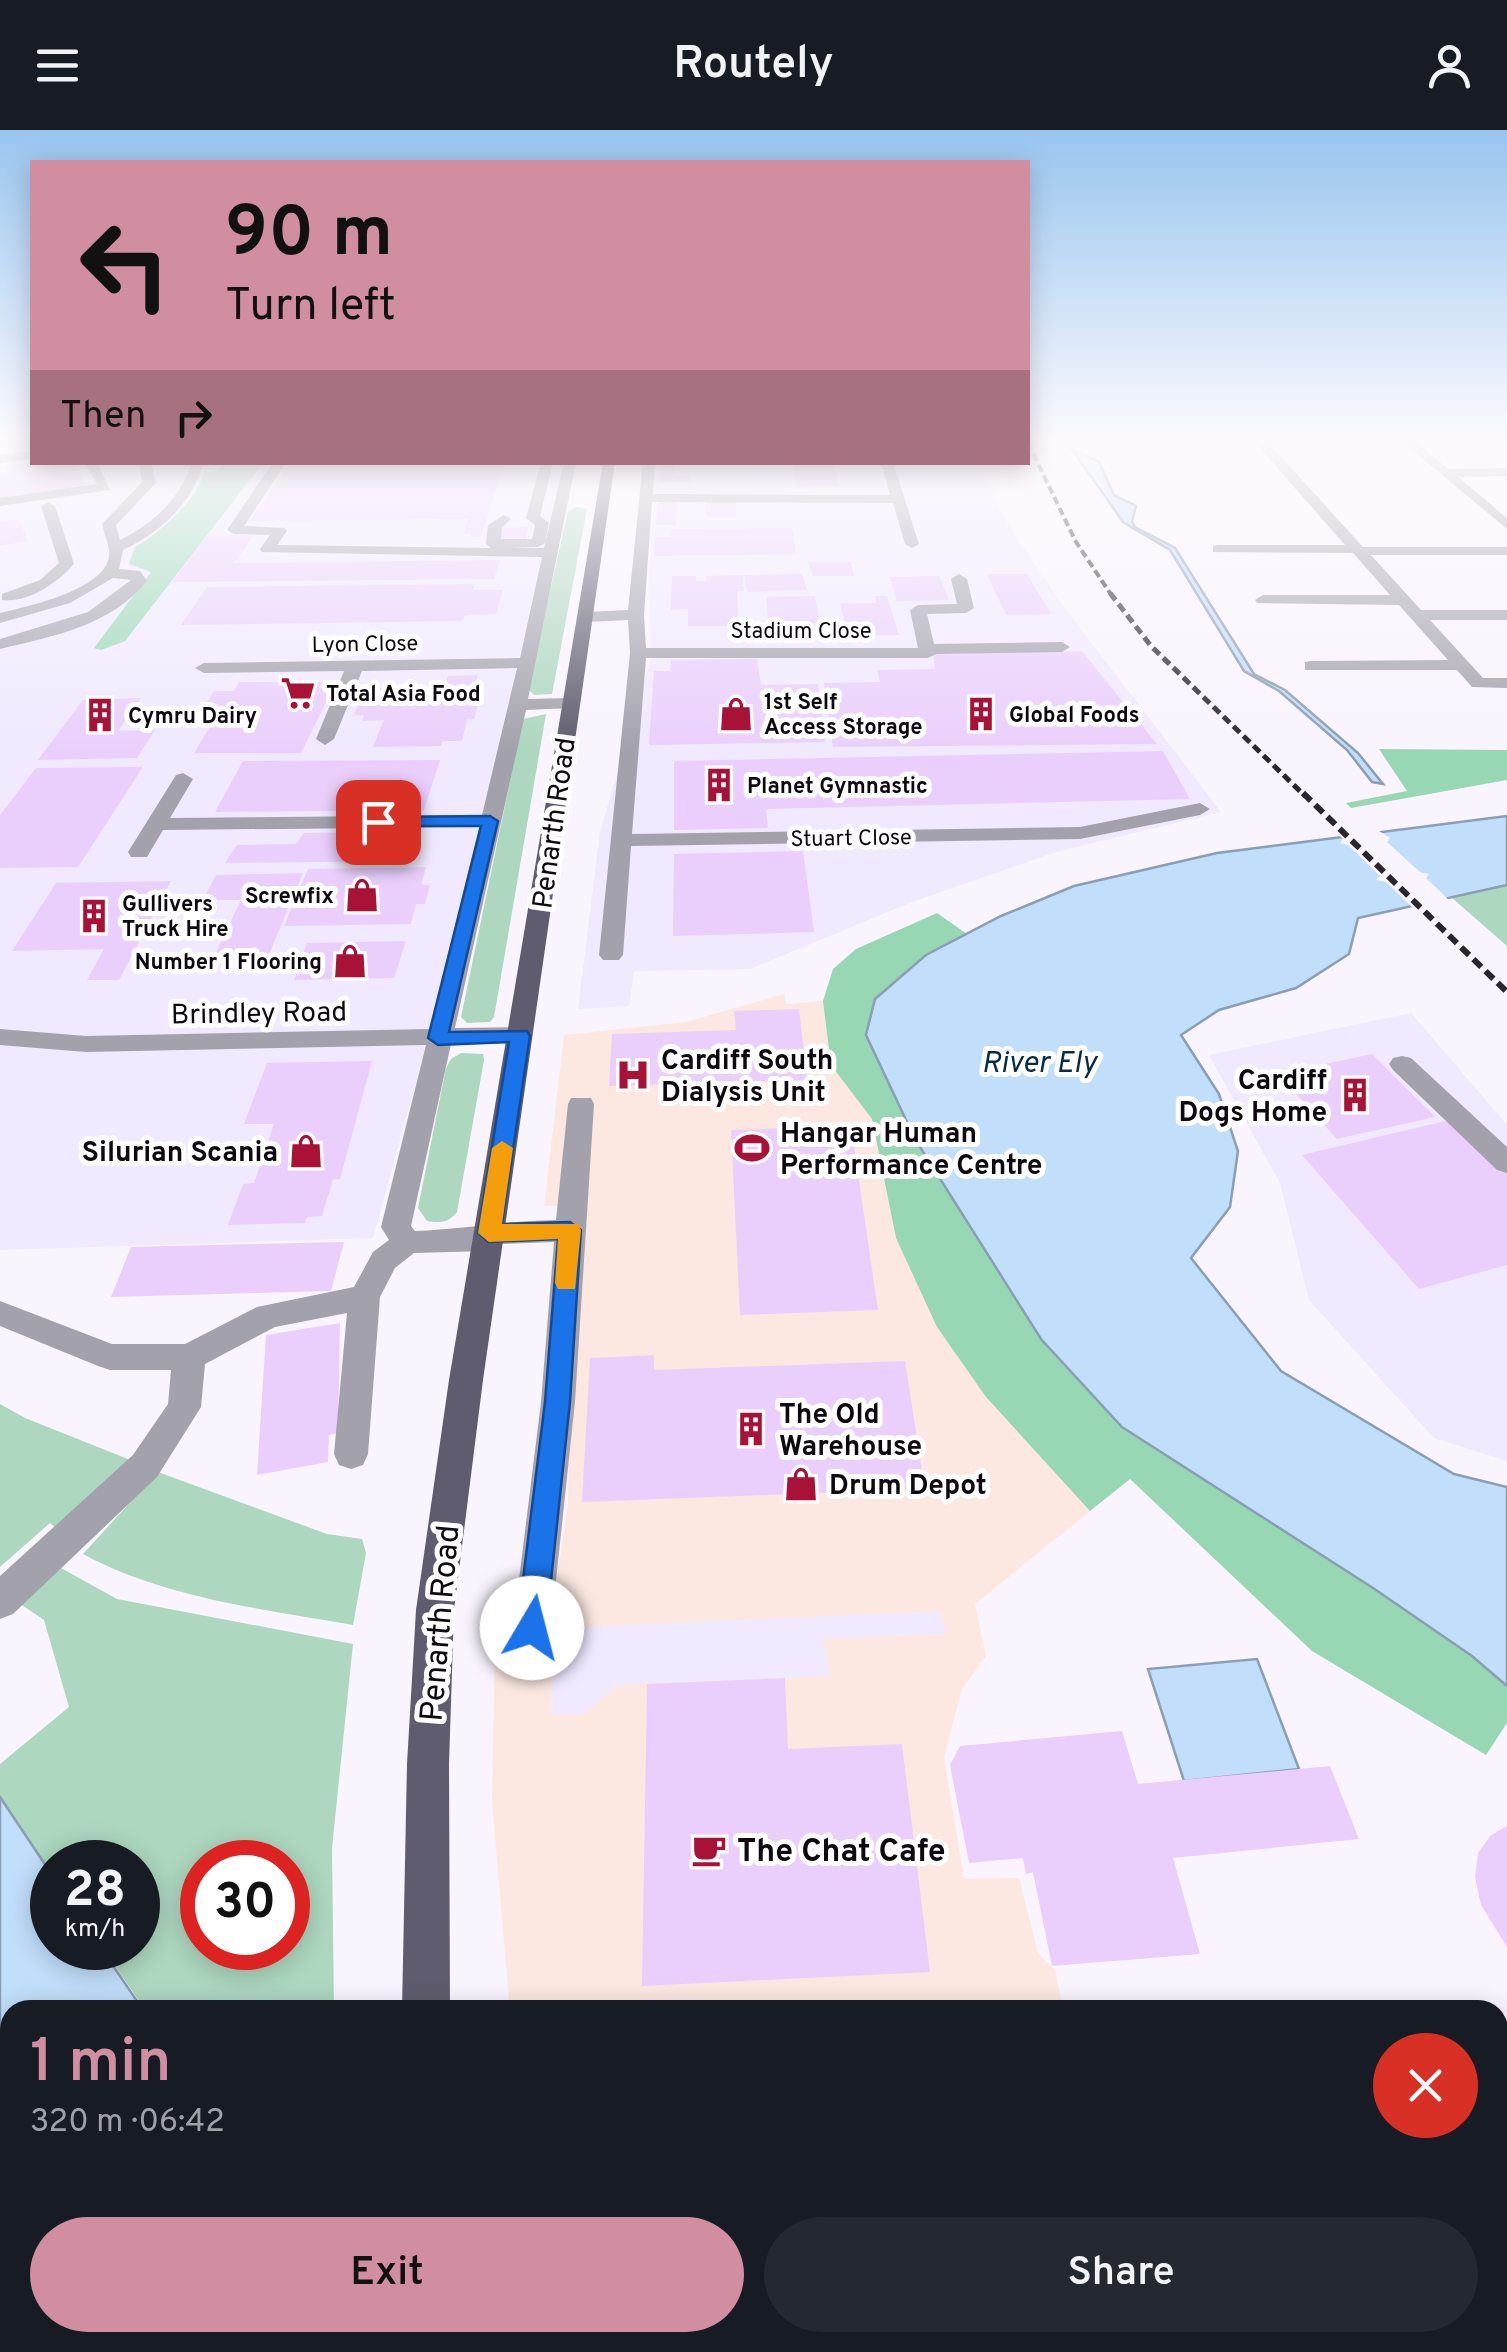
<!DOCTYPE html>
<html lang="en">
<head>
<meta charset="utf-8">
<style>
	body { margin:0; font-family:Overpass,sans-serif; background:#242831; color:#f1f3f6; height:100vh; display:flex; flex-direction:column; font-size:38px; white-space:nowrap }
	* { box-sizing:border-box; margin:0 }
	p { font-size:32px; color:#9ea1a6 }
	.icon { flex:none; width:55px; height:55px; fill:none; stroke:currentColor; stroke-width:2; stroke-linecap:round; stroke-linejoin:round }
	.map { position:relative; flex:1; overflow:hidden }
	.sheet { position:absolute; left:0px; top:1870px; width:1508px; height:352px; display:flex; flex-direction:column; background:#171b24; border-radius:30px 30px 0 0; box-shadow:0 5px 25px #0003 }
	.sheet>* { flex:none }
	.top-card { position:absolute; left:30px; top:30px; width:1000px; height:305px; border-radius:0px; box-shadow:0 5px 25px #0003; background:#d18ea0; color:#111; overflow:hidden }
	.speed { position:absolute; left:30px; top:1710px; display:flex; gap:20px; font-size:50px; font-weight:700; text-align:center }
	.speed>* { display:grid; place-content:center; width:130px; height:130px; border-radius:50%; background:#171b24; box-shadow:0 5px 25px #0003; line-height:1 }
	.speed small { font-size:25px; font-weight:400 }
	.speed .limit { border:15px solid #d22; background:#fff; color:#111 }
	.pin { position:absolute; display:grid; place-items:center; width:85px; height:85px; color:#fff; margin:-42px; border-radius:20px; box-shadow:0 5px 15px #0006 }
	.me { position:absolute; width:110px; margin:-55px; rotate:8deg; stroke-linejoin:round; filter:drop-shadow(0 0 8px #0008) }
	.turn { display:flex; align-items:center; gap:35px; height:210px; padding:0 30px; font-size:45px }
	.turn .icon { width:130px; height:130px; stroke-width:2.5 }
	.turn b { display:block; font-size:70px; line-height:85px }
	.then { display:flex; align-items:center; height:95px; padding:0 30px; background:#0003; gap:20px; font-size:38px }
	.round { display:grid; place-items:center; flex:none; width:105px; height:105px; border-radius:52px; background:#242831 }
	.summary { display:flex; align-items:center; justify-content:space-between; height:170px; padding:0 30px }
	h1 { font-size:60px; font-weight:600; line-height:75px; color:#d18ea0 }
	.button { display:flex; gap:20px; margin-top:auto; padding:20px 30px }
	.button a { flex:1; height:115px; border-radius:60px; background:#d18ea0; color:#111; font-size:40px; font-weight:600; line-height:115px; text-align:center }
	.button a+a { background:#242831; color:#f1f3f6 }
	header { display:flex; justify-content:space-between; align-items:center; height:130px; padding:0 30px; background:#171b24; font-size:45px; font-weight:600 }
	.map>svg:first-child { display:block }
	.commercial { fill:#fce8e1 }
	.industrial { fill:#f0e9ff }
	.green { fill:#add7be; fill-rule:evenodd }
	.forest { fill:#97d7b3 }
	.water { fill:#c1defa; stroke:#8b9eb4; stroke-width:2.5 }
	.pier { fill:#faf4fe }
	.building { fill:#eacffc }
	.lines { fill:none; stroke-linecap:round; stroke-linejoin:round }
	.minor { fill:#a3a2ac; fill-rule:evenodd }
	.major { fill:#5f5c6f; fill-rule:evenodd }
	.rail-far2 { stroke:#2b262e; stroke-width:4; stroke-dasharray:8 4; stroke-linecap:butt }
	.rail-far1 { stroke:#2b262e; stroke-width:5; stroke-dasharray:9 5; stroke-linecap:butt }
	.rail { stroke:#2b262e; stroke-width:6; stroke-dasharray:11 6; stroke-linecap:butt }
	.route { fill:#1a73e8; stroke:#114b97; stroke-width:2.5 }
	.slow { fill:#f59e0b }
	.labels { text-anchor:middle; stroke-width:10; stroke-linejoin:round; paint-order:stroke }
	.far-street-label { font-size:22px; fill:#0e0911; stroke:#fff }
	.far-poi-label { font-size:22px; font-weight:bold; fill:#0e0911; stroke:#fff; text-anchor:start }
	.street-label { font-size:28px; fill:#0e0911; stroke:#fff }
	.poi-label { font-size:28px; font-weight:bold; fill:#0e0911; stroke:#fff; text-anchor:start }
	.water-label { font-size:30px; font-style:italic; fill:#062b48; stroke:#fff }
	.near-street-label { font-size:32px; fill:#0e0911; stroke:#fff }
	.near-poi-label { font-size:32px; font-weight:bold; fill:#0e0911; stroke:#fff; text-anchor:start }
</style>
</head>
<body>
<header><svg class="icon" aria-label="menu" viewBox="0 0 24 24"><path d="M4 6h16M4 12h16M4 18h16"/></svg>Routely<svg class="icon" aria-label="person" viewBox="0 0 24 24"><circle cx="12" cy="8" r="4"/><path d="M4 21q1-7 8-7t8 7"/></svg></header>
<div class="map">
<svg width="1507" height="2222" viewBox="0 0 1507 2222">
	<rect width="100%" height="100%" fill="#faf4fe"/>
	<!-- commercial -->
	<path class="commercial" d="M784 864 786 874 823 871 831 935 872 989 896 1108 986 1267 1090 1381 975 1474 986 1526 962 1559 944 1627 964 1749 1019 1748 1038 1823 1055 1840 1063 1880H514L509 1870 492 1672 495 1514 496 1499 550 1494 568 1374 571 1209 580 1076H544L564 905 686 892Z"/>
	<!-- industrial -->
	<path class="industrial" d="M0 309H32V332L565 333 432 894 373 1108 0 1120Z
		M656 333H979L1007 393 1061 473 1221 682 1056 722 912 772 750 839 634 841 629 876 578 879 600 702 651 529 649 445Z
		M1411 883 1507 995V1331L1434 1308 1309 1170 1280 1053 1209 925Z
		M941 1481 946 1504 824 1509 829 1546 617 1555 585 1584H550L555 1498Z"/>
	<!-- green -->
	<path class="green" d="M577 377 587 379 552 564 534 565 528 559 568 381Z
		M546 584 494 887 490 892 467 893 461 887 523 589Z
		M1507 755V816L1451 767Z
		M461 923 483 924 484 930 457 1082C448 1093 440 1093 427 1091L418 1078 446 938 451 929Z
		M0 1274 25 1288 133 1331 58 1400 50 1393 0 1437Z
		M158 1342 327 1404 362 1409 366 1423 353 1495C263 1479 164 1468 83 1424Z
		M61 1438 117 1469 353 1514 332 1718 334 1880H145L103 1818H138V1732H52V1744L0 1667V1634L69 1577 44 1490 19 1473ZM202 1732H288V1818H202Z
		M562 2213H833L791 2222H563Z"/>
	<!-- forest -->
	<path class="forest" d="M224 333H263L125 511 101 520 94 518 151 442 129 434 135 417C156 406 201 367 203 343L218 340Z
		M1379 619 1507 620V650L1351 678 1346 673 1407 661Z
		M937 783 967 804 926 825 1122 1297 1373 1458 1472 1526 1507 1556V1593L1486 1625 1312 1521 1130 1349 1090 1381 986 1267 937 1197 896 1108 872 989 831 935 823 871 833 839 856 819Z
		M1498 1901 1507 1903V2222H1354L1314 2213 1498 2212Z"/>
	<!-- water -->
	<path class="water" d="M1071 318 1099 332 1114 365 1136 376 1132 392 1135 397 1175 418 1254 544 1285 560 1358 623 1383 654 1372 652 1347 620 1279 561 1244 541 1170 420 1123 392Z
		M1507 686V755L1358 788 1349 824 1296 858 1219 880 1181 905 1219 964 1238 1021 1230 1077 1191 1128 1281 1241 1454 1344 1507 1357V1556L1472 1526 1373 1458 1122 1297 1041 1209 915 1009 866 905 875 869 926 825 1001 786 1074 756 1217 723Z
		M1257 1529 1299 1639 1184 1651 1148 1539Z
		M0 1667 52 1745V1818H101L143 1880H10V2212H430L509 2222H0Z
		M833 2212H1313L1354 2222H791Z"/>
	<!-- pier -->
	<path class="pier" d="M1371 696 1390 708 1387 712 1420 742 1429 744 1426 748 1451 772 1415 780 1386 752 1376 750 1380 746 1348 715 1340 713 1343 709 1334 701Z
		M472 2212 510 2217 514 2222H345L344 2213Z"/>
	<!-- building -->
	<path class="building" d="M33 332H74L86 357 0 370V337Z
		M292 332H505L481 407H470L471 404H463L468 389 249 391Z
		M793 335H833L840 356 797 357Z
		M661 336H674V345H690V352H659Z
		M658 370H677L676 395H656Z
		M706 370H736V387H709L706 384Z
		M19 389 28 411 0 416V392Z
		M529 397 526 409H499V398Z
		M792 398 796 424 654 426 655 407H669L670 399Z
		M254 405 234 433 500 430 494 449 172 452 207 406Z
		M808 432H851L854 446H813Z
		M802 444 807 460 747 462 744 445Z
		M987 444H1027L1051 484 1006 485Z
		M743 445 744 461H737L739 496H688V479L671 480 672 446H696V451H706V446Z
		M939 446 949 470 897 471 890 447Z
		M475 454 473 460H503L496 484 465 485 463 491 181 495 207 457Z
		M815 466 820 497H769L766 467Z
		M875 466H887L899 505 848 506 840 473H876Z
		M1082 521 1157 614 833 617 824 553 880 552 877 540 935 539 933 524Z
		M757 529 761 555 818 554 825 612 649 615 654 541H670L671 530Z
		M478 545 474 557H483L474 589H467L462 611H442L441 616 373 617 384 590 362 591 364 585H354L364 559 445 557 448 546Z
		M239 552H323L319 558H333L301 623H194L214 590H195L214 561H234Z
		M141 568 118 601 155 600 137 628 38 630 83 570Z
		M1163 621 1190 669 766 679 768 698 674 700V631Z
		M440 630 424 680 215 682 243 631Z
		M143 637 78 737 0 738V685L36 638Z
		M415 702 403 731 225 733 237 715 296 714 304 703Z
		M803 721 814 802 673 806 674 724Z
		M426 737 421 755H430L425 774H416L411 794 284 796 308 739Z
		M303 743 265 834 210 835 241 770H203L216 745Z
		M171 751 119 850H87L104 819 12 821 56 753Z
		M406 811 394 848 294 850 307 813Z
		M799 879 807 950 609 956 612 904 736 900 734 881Z
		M1372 924 1435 987 1337 1009 1278 944Z
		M372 931 340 1049H333L322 1086 307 1087 305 1093 228 1095 243 1054 254 1053 274 994H244L267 933Z
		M1454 989 1507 1040V1135L1419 1159 1302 1025Z
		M851 996 878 1180 740 1185 731 1000Z
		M344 1112 331 1161 111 1167 131 1117Z
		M340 1193 338 1303 329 1305 328 1332 257 1345 266 1205Z
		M654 1225V1240L905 1231 925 1359 582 1372 590 1228Z
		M785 1548 788 1619 902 1614 930 1842 642 1856 647 1554Z
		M1122 1601 1138 1654 1330 1636 1359 1709 1173 1728 1200 1824 1052 1836 1033 1742 1026 1744 1023 1728 969 1733 950 1635 960 1616Z
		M1507 1696V1817L1481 1775 1475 1747 1478 1723 1491 1705Z"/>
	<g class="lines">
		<!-- minor -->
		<path class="minor" d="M1252 309H1265L1363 417H1507V425H1371L1421 480H1507V490H1430L1483 548H1507V558L1472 557 1457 540H1305V532L1311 531 1448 530 1399 475 1257 473 1255 470 1263 465H1390L1353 423 1213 422V416L1218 415H1345Z
			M1399 309H1412L1448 339 1507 338V346L1458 347 1507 388V399Z
			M32 321V329L0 333V325Z
			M84 332H97L110 360 0 376V368L97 354Z
			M139 332H151L156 353 116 395 120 410C154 393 180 369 192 332H204C192 374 161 402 123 420L119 439 140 441 147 451C111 496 53 506 0 519V509L88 482 131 450 113 448 70 473 0 493V483C26 477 108 459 109 425 110 415 104 404 102 394L142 352Z
			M273 332H286L244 396 285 398 287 401 277 415 491 418 486 414 488 395 504 385 511 389 502 397 501 409H532L535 395 526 388 541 332H553L540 386 549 393 545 413 538 417 509 418H544L564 332H576L528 569 570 568 579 573 570 578 526 580 455 898 520 897 533 905 520 913 451 914 411 1096 415 1101C464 1099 506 1091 556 1090L568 974 571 968H591L594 974 575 1272 551 1498 546 1511 532 1516 518 1511 513 1498 541 1272 554 1112 501 1114 488 1121 414 1123 395 1138 380 1167 368 1324 363 1335 351 1339 339 1335 334 1324 347 1183 275 1197 205 1234 201 1277 157 1347 13 1484 0 1489V1446L133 1325 168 1274 171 1240H110L98 1236 0 1196V1171L112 1214H185L257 1177 354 1157 373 1122 389 1110 381 1097 426 915 86 922 0 915V899L86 906 430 899 479 697 163 700 147 727H131L128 722 176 645 183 643 193 649 170 688 482 685 517 538 362 541 334 609 325 615 316 609 344 541 204 543 195 538 204 533 520 528 542 427 262 422 260 419 270 405 234 404 227 400Z
			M643 332H655L653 364 890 365 881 332H893L919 414 912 418 905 414 893 373 652 372 644 485 646 518H918L910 480 918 475 957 474 951 449 959 444 967 449 974 478 966 483 927 484 934 514 1062 512 1070 517 1062 522 936 524 928 528H646L632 704 1080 697 1200 673 1210 679 1200 685 1080 709 631 716 623 825 619 830H603L599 825 630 523 628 490 586 492 578 487 586 482 628 480Z
			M48 372 55 376 74 434C57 453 29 473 2 470V464L40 450 59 433 41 376Z
			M1402 926 1411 928 1507 1017V1043L1497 1040 1393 940 1389 934 1393 928Z"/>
		<!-- major -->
		<path class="major" d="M603 332H615L483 1250 454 1480 449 1634 450 1880H402L407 1634 416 1480 449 1250Z
			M424 2212H478L479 2222H425Z"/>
		<!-- rail-far2 -->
		<path class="rail-far2" d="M1028 313 1076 412 1112 466"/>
		<!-- rail-far1 -->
		<path class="rail-far1" d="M1110 463 1151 516 1305 666"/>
		<!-- rail -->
		<path class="rail" d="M1303 663 1507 862"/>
	</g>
	<!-- sky -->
	<linearGradient id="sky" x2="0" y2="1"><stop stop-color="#98c5ef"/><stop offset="0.5" stop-color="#fdfaff"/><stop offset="1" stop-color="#fdfaff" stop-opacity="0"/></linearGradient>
	<rect width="1507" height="620" fill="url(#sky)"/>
	<!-- route -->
	<path class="route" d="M490 686 498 691 449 902 527 901 530 906 502 1094 570 1092 581 1100 570 1272 546 1498 542 1508 532 1512 521 1508 517 1498 545 1272 558 1109 489 1112 478 1103 509 912 438 915 428 908 481 696H378L371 692 378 687Z"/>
	<!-- slow -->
	<path class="slow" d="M502 1011 513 1018 502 1094H578L581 1100 575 1159H558L555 1153 558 1109 489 1112 478 1103 492 1018Z"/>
	<!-- icons -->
	<defs>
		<g id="supermarket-bare" transform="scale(2.7)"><path d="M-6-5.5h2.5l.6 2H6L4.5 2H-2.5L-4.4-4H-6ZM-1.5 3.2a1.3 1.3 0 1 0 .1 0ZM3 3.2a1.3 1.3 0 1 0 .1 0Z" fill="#a91237" stroke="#fff" stroke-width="2.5" paint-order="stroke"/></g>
		<g id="shop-bare" transform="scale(2.7)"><path d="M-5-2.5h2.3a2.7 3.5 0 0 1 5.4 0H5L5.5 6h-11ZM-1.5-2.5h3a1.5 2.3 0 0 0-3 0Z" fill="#a91237" stroke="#fff" stroke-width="2.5" paint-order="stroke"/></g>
		<g id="building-bare" transform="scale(2.7)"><path d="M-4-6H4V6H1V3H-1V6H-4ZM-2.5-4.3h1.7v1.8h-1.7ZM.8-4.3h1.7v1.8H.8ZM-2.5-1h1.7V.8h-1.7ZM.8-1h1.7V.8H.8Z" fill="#a91237" stroke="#fff" stroke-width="2.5" paint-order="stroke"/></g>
		<g id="hospital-bare" transform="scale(2.7)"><path d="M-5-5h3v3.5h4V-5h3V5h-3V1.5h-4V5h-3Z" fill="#a91237" stroke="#fff" stroke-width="2.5" paint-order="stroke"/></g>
		<g id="stadium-bare" transform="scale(2.7)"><path d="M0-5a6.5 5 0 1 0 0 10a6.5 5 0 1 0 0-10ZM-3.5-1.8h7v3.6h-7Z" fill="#a91237" stroke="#fff" stroke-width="2.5" paint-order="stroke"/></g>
		<g id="cafe-bare" transform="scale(2.7)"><path d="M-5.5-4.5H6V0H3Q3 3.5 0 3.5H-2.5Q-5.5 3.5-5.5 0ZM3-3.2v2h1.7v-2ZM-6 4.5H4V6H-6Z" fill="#a91237" stroke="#fff" stroke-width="2.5" paint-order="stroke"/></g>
	</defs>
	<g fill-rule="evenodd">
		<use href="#supermarket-bare" x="298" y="563"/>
		<use href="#shop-bare" x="736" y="584"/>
		<use href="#building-bare" x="981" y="584"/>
		<use href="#building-bare" x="100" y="585"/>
		<use href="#building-bare" x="719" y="655"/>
		<use href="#shop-bare" x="362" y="765"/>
		<use href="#building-bare" x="94" y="786"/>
		<use href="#shop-bare" x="350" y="831"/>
		<use href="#hospital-bare" x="633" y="945"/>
		<use href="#building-bare" x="1355" y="965"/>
		<use href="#stadium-bare" x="752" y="1018"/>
		<use href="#shop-bare" x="306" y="1021"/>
		<use href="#building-bare" x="751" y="1299"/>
		<use href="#shop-bare" x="801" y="1354"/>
		<use href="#cafe-bare" x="709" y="1720"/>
	</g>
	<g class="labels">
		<!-- far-street labels -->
		<g class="far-street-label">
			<text x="801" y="508">Stadium Close</text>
			<text transform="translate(365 513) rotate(-1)" y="8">Lyon Close</text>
			<text transform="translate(851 707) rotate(-1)" y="8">Stuart Close</text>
		</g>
		<!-- far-poi labels -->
		<g class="far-poi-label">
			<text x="326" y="571">Total Asia Food</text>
			<text x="764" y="579">1st Self<tspan x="764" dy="25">Access Storage</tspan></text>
			<text x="1009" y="592">Global Foods</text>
			<text x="128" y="593">Cymru Dairy</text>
			<text x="747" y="663">Planet Gymnastic</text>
			<text x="334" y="773" text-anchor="end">Screwfix</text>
			<text x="122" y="781">Gullivers<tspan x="122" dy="25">Truck Hire</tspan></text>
			<text x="322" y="839" text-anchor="end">Number 1 Flooring</text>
		</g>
		<!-- street labels -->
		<g class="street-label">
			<text transform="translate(553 693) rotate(-82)" y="10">Penarth Road</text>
			<text transform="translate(259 882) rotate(-1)" y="10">Brindley Road</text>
		</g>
		<!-- poi labels -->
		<g class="poi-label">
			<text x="661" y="939">Cardiff South<tspan x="661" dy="32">Dialysis Unit</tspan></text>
			<text x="1327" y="959" text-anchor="end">Cardiff<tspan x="1327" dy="32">Dogs Home</tspan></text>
			<text x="780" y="1012">Hangar Human<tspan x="780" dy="32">Performance Centre</tspan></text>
			<text x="278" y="1031" text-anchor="end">Silurian Scania</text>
			<text x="779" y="1293">The Old<tspan x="779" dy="32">Warehouse</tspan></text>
			<text x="829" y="1364">Drum Depot</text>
		</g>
		<!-- water labels -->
		<g class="water-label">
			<text x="1039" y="942">River Ely</text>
		</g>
		<!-- near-street labels -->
		<g class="near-street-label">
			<text transform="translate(439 1493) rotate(-85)" y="11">Penarth Road</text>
		</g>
		<!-- near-poi labels -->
		<g class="near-poi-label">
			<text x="737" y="1731">The Chat Cafe</text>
		</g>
	</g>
</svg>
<div class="speed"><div>28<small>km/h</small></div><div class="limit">30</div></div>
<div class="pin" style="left:378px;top:692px;background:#d93025"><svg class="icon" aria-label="arrive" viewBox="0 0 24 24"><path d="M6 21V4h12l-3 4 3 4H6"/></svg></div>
<svg class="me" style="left:532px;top:1498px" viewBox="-20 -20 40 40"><circle r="19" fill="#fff"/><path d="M0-13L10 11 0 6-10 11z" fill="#1a73e8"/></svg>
<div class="top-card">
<div class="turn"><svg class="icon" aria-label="left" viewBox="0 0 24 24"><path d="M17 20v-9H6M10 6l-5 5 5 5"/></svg><div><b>90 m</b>Turn left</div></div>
<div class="then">Then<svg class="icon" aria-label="right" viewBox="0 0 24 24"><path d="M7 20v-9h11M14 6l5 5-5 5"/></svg></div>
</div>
<section class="sheet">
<div class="summary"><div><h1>1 min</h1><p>320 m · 06:42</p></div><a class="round" style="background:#d93025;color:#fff"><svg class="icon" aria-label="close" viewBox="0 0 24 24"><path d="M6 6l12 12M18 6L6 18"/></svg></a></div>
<div class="button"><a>Exit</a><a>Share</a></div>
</section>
</div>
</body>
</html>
